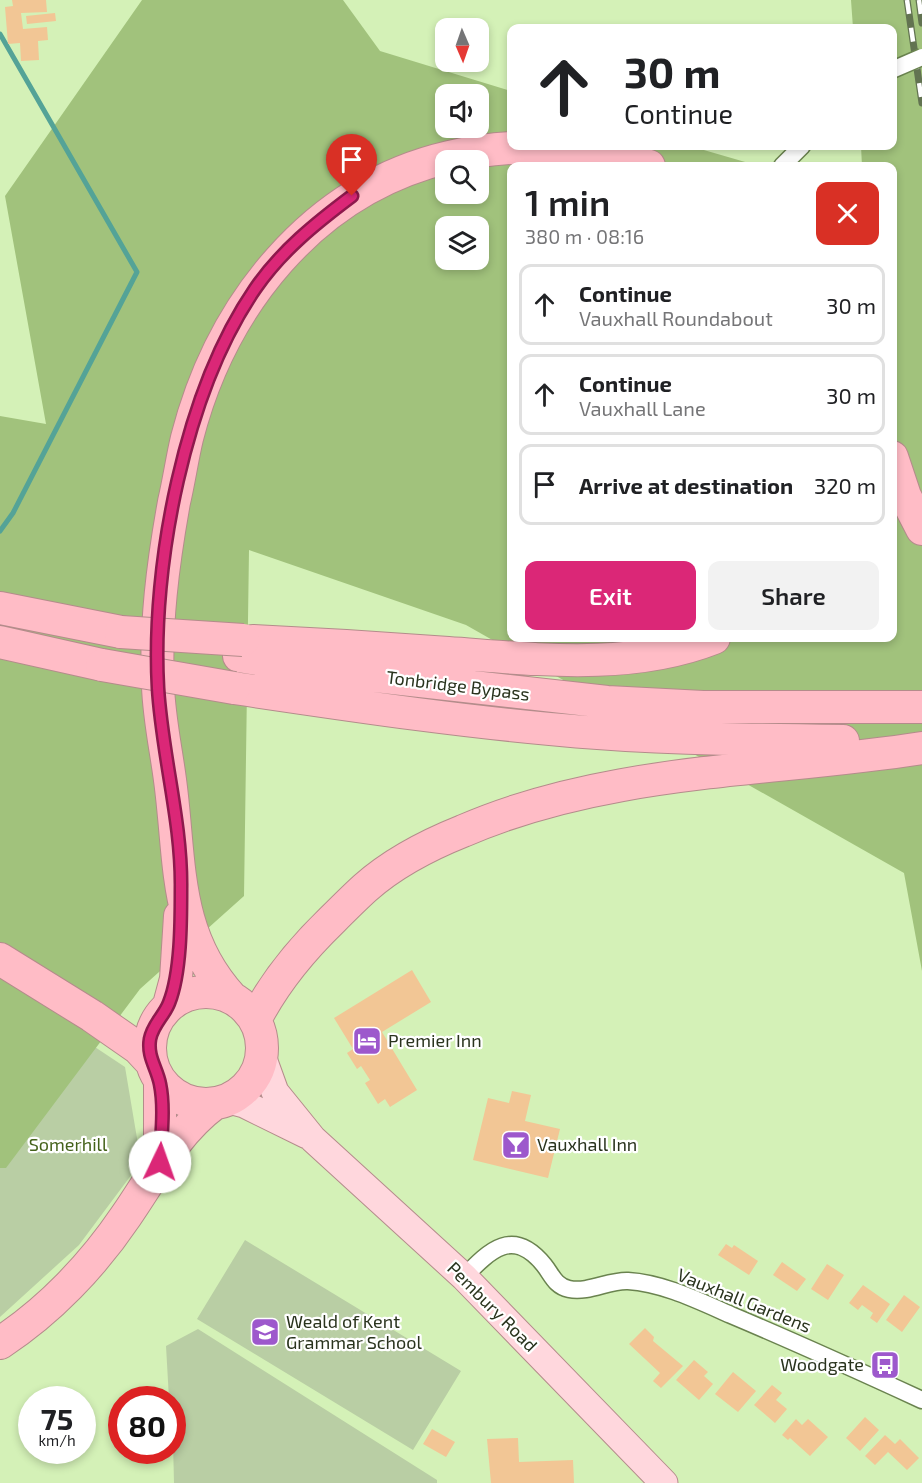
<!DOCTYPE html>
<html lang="en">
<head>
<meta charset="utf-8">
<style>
	body { margin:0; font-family:"Exo 2",sans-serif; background:#f2f2f2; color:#202124; height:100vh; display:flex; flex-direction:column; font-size:22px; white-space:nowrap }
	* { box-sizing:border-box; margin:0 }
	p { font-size:20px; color:#757577 }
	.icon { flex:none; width:33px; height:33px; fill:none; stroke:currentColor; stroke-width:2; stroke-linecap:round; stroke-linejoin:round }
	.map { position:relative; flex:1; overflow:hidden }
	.sheet { position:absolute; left:507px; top:162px; width:390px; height:480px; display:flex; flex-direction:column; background:#fff; border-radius:12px; box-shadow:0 3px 9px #0003 }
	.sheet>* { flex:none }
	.guide { position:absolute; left:507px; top:24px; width:390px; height:126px; border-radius:12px; box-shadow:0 3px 9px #0003; background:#fff; color:#202124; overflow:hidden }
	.needle { width:39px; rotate:178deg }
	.controls { position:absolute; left:435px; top:18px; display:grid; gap:12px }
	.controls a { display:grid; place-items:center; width:54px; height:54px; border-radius:12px; background:#fff; box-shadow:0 3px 9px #0003; font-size:30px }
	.speed { position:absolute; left:18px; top:1386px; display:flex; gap:12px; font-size:30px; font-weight:700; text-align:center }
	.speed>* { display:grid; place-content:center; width:78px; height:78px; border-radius:50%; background:#fff; box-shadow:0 3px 9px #0003; line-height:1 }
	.speed small { font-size:15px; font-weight:400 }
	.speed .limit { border:9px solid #d22; background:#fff; color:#111 }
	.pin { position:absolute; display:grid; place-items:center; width:51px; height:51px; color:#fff; margin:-62px -26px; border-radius:50% 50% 50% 0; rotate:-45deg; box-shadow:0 0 6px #0007 }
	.pin .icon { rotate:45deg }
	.me { position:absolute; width:66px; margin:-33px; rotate:3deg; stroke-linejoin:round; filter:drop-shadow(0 0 4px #0008) }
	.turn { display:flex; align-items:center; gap:21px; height:126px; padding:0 18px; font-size:27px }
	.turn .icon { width:78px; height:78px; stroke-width:2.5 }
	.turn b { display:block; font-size:42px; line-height:51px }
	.round { display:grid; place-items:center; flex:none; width:63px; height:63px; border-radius:12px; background:#f2f2f2 }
	.headline { display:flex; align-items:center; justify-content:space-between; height:102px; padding:0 18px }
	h1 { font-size:36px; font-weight:600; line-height:45px }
	.cta { display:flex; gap:12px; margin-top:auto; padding:12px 18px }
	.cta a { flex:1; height:69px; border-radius:12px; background:#db2777; color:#fff; font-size:24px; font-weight:600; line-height:69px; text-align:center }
	.cta a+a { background:#f2f2f2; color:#202124 }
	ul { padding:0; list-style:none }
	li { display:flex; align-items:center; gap:18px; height:81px; margin:0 12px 9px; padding:0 6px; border:3px solid #e0e0e0; border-radius:12px }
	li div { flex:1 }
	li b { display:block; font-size:22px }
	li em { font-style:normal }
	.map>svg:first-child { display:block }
	.green { fill:#b9cea4 }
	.forest { fill:#a1c27c; fill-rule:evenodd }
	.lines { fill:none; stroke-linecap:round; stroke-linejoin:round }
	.stream { stroke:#54a397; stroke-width:5 }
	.building { fill:#f2c695 }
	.street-casing { stroke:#6a834f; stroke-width:19 }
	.primary-casing { stroke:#b48c8b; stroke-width:29 }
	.highway-casing { stroke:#b48c8b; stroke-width:34 }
	.street { stroke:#fff; stroke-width:16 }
	.primary { stroke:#ffd7dd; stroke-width:27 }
	.highway { stroke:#ffbcc6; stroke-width:32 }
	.rail-casing { stroke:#627351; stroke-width:7 }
	.rail { stroke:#fff; stroke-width:4.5; stroke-dasharray:14; stroke-linecap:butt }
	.street-bridge-casing { stroke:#6a834f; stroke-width:19; stroke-linecap:butt }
	.highway-bridge-casing { stroke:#b48c8b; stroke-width:34; stroke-linecap:butt }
	.street-bridge { stroke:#fff; stroke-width:16 }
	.highway-bridge { stroke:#ffbcc6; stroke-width:32 }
	.route-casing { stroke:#8e194d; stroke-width:15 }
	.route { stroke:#db2777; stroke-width:10 }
	.labels { text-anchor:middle; stroke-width:4.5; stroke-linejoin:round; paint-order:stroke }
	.street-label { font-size:18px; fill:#29331d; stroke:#fff }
	.poi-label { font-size:18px; fill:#29331d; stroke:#fff; text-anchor:start }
	.park-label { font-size:18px; fill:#44621a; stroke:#fff }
</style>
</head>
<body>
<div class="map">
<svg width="922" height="1483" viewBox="0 0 922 1483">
	<rect width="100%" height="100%" fill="#d4f1b7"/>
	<!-- green -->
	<path class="green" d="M0 984 125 1067 141 1162 79 1245 0 1317Z
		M245 1240 461 1371 413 1450 197 1319Z
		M198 1329 437 1480V1483H174L172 1400 169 1399 166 1346Z"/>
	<!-- forest -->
	<path class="forest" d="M142 0H343L380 51 511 91 512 146H690L759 166H512V638H892V166H862L861 146H892V28H853L851 0H922V971L904 873 466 625 249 550 244 896 140 989 6 1168H0V416L46 424 5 196ZM446 94H478V128H446ZM446 160H478V194H446ZM446 226H478V260H446Z"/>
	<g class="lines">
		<!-- stream -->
		<path class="stream" d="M0 34 137 272 13 513 0 531"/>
	</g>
	<!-- building -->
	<path class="building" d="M12 0H46L47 12 21 13 23 29 47 27 48 40 38 41 39 60 21 61 20 43 8 44 5 7 13 6Z
		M55 13 56 21 27 24 26 16Z
		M412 970 431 1002 382 1032 417 1090 390 1107 385 1099 378 1104 365 1083 370 1080 361 1066 357 1069 347 1053 353 1049 334 1018Z
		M512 1091 531 1095 525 1121 560 1129 548 1178 473 1160 488 1098 509 1103Z
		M726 1244 732 1248 734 1245 758 1261 749 1275 718 1255Z
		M782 1262 806 1279 797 1291 773 1275Z
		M827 1264 844 1275 828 1300 811 1289Z
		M863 1285 890 1304 877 1323 870 1318 873 1313 862 1305 858 1310 849 1303Z
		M904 1295 920 1307 902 1332 886 1320Z
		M645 1328 654 1337 653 1341 683 1366 661 1388 653 1381 660 1373 629 1344Z
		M694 1360 708 1372 704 1376 713 1384 699 1400 676 1380Z
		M733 1372 756 1391 738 1412 715 1394Z
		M772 1385 782 1393 776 1400 787 1409 775 1423 754 1405Z
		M865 1417 879 1430 860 1451 846 1438Z
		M796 1419 802 1425 808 1419 828 1437 810 1456 790 1438 788 1440 782 1435Z
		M432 1429 455 1442 446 1457 423 1444Z
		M885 1435 895 1444 900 1439 919 1458 907 1470 888 1452 875 1465 865 1456Z
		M518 1438 519 1462 573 1460 574 1483H491L487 1439Z"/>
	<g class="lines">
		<!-- street casing -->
		<g class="street-casing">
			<path id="street" d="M782 166 802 146
				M464 1277C490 1250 513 1227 544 1265 552 1275 555 1286 569 1289 589 1293 609 1280 628 1281 663 1283 699 1301 731 1315 795 1342 859 1371 922 1400"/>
		</g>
		<!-- primary casing -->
		<g class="primary-casing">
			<path id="primary" d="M262 1056 275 1092 313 1139 464 1277 664 1483
				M229 1100 244 1104 307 1135"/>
		</g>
		<!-- highway casing -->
		<g class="highway-casing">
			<path id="highway" d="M892 457 905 496 922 529
				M0 608 121 632
				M253 641C318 644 383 648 448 653 536 659 630 671 714 638
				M0 642 102 665
				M239 656 331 671 607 702 703 707H922
				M234 688C355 706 476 724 598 733 680 739 761 740 843 741
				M0 959 92 1016 138 1048 151 1062
				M150 1048a56 56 0 1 1 112 0a56 56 0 1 1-112 0Z
				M232 998C173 934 181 861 170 780 166 749 159 718 158 686 155 624 163 563 174 502 179 481 182 459 187 438 221 306 312 189 449 157 514 142 585 144 649 166
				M169 1005 176 979 180 916
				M255 1020C275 981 301 950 332 920 343 909 354 898 365 888 393 863 428 845 463 831 608 768 768 772 922 748
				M160 1162V1082
				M0 1343C49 1311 93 1265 126 1216 153 1177 175 1133 214 1104"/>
		</g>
		<!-- street -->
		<use href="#street" class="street"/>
		<!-- primary -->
		<use href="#primary" class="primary"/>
		<!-- highway -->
		<use href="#highway" class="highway"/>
		<!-- rail casing -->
		<g class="rail-casing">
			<path id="rail" d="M907 0 922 103
				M919 0 922 23"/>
		</g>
		<!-- rail -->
		<use href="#rail" class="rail"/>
		<!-- street-bridge casing -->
		<g class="street-bridge-casing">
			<path id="street-bridge" d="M892 70 922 57"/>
		</g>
		<!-- highway-bridge casing -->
		<g class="highway-bridge-casing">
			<path id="highway-bridge" d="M121 632 243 640
				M102 665 234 688"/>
		</g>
		<!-- street-bridge -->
		<use href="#street-bridge" class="street-bridge"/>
		<!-- highway-bridge -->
		<use href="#highway-bridge" class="highway-bridge"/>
	</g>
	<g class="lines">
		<!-- route casing -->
		<g class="route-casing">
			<path id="route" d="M160 1162C161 1137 165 1108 160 1084 157 1068 147 1057 150 1039 153 1024 164 1016 169 1003 181 973 181 922 181 889 182 822 162 755 158 688 151 565 185 391 255 289 281 251 316 223 352 196"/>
		</g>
		<!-- route -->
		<use href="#route" class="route"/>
	</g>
	<!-- icons -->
	<defs>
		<g id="hotel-square" transform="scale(1.5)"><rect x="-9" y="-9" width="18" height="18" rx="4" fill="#9d58cc" stroke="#fff"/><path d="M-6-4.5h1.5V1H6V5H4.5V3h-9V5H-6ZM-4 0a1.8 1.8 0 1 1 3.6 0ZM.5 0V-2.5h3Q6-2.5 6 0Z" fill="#fff"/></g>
		<g id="bar-square" transform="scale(1.5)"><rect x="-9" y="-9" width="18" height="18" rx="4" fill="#9d58cc" stroke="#fff"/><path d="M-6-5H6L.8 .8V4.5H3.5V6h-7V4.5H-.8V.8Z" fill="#fff"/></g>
		<g id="school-square" transform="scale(1.5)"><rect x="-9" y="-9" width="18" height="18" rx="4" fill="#9d58cc" stroke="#fff"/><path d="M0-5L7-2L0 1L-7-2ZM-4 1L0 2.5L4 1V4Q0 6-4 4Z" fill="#fff"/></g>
		<g id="bus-square" transform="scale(1.5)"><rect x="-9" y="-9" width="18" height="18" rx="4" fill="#9d58cc" stroke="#fff"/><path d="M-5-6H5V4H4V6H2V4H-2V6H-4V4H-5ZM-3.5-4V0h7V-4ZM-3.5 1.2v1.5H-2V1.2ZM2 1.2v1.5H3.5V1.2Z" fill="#fff"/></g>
	</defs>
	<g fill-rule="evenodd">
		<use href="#hotel-square" x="367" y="1041"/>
		<use href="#bar-square" x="516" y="1145"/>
		<use href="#school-square" x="265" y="1332"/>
		<use href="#bus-square" x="885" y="1365"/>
	</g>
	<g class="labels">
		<!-- street labels -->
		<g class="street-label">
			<text transform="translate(458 686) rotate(7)" y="6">Tonbridge Bypass</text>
			<text transform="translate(744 1301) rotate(22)" y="6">Vauxhall Gardens</text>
			<text transform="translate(492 1307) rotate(45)" y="6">Pembury Road</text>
		</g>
		<!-- poi labels -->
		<g class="poi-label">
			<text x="388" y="1047">Premier Inn</text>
			<text x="537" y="1151">Vauxhall Inn</text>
			<text x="286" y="1328">Weald of Kent<tspan x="286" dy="21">Grammar School</tspan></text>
			<text x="864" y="1371" text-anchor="end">Woodgate</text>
		</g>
		<!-- park labels -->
		<g class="park-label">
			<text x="68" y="1151">Somerhill</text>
		</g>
	</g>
</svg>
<div class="controls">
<a><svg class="needle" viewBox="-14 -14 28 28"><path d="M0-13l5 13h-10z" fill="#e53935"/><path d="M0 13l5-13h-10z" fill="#757577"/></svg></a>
<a><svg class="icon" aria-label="sound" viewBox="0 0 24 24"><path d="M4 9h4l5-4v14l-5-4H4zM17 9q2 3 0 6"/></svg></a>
<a><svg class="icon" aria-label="search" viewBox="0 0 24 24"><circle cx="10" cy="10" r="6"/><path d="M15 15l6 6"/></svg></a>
<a><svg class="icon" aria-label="layers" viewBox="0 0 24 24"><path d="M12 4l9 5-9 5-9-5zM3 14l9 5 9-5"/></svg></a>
</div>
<div class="speed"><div>75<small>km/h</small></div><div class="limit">80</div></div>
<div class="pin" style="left:352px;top:196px;background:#d93025"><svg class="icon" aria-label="arrive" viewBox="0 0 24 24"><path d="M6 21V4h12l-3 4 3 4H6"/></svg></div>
<svg class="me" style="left:160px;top:1162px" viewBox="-20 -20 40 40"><circle r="19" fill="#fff"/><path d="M0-13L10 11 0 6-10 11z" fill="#db2777"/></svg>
<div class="guide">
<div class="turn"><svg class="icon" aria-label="ahead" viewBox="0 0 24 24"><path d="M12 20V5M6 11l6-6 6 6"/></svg><div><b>30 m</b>Continue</div></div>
</div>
<section class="sheet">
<div class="headline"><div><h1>1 min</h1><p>380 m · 08:16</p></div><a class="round" style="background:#d93025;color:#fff"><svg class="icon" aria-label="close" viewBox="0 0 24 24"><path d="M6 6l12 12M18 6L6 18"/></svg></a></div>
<ul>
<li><svg class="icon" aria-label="ahead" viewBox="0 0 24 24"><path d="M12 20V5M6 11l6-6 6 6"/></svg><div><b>Continue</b><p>Vauxhall Roundabout</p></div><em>30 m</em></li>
<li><svg class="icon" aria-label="ahead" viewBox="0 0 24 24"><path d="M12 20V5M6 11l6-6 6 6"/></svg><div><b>Continue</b><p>Vauxhall Lane</p></div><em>30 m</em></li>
<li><svg class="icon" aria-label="arrive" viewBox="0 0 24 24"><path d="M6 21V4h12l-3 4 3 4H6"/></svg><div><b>Arrive at destination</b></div><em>320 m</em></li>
</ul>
<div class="cta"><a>Exit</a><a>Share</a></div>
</section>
</div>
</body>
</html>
